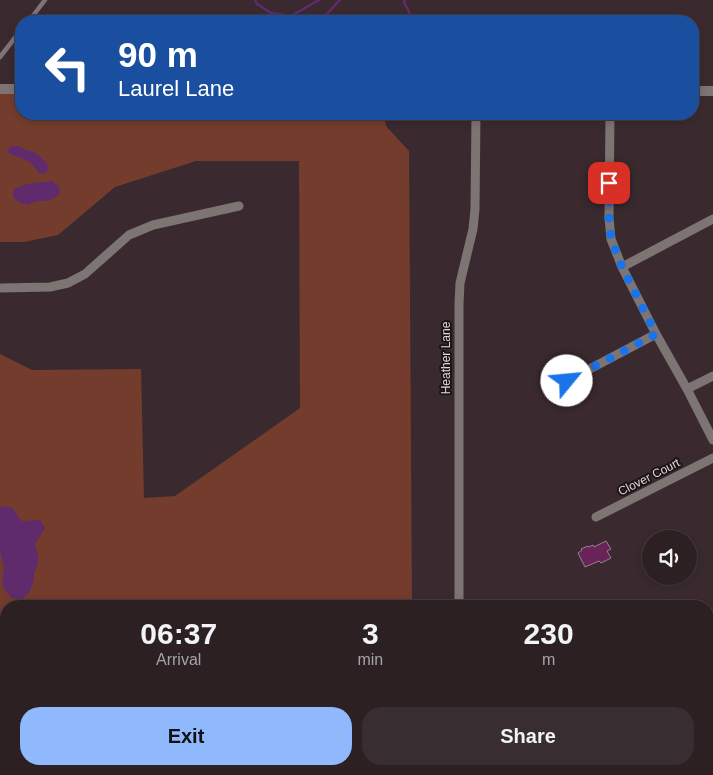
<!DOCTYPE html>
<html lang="en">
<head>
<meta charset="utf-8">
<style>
	body { margin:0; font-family:Helvetica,sans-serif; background:#382d30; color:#f1f3f6; height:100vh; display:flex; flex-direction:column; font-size:19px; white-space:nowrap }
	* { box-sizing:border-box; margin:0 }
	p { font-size:16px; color:#a6a3a6 }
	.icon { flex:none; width:28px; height:28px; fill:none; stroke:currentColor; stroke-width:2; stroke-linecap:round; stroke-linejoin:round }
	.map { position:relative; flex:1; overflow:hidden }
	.drawer { position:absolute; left:0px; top:600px; width:714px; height:175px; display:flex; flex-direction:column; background:#2c2023; border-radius:20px 20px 0 0; box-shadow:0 2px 8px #0003,0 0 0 1px #483e41 }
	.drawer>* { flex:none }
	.hud { position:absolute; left:15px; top:15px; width:684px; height:105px; border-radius:20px; box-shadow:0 2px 8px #0003,0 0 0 1px #483e41; background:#1a4fa0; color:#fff; overflow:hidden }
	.controls { position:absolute; left:642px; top:530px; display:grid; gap:10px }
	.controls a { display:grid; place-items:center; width:55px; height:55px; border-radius:50%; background:#2c2023; box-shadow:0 2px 8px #0003,0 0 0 1px #483e41; font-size:25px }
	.pin { position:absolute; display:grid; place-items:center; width:42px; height:42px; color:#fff; margin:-21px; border-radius:10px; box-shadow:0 2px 8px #0006 }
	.me { position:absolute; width:55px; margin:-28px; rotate:62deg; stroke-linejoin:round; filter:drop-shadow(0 0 4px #0008) }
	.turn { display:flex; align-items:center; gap:18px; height:105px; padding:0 20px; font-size:22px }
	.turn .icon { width:65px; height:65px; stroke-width:2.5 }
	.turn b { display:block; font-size:35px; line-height:42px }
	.eta { display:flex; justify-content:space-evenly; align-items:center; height:85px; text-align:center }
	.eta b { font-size:30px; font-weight:800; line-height:35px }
	.cta { display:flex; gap:10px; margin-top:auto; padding:10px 20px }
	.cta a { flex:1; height:58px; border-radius:20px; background:#90b8fd; color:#111; font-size:20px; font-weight:800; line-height:58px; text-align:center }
	.cta a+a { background:#382d30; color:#f1f3f6 }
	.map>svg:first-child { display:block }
	.green { fill:#743c2c }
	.water { fill:#602b6d }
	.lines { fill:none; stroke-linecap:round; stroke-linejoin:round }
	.stream { stroke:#602b6d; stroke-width:2.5 }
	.building { fill:#6a2359; stroke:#92828d }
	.service { stroke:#7d7474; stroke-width:4.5 }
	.minor { stroke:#7d7474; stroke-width:9 }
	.tertiary { stroke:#7d7474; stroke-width:10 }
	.route { stroke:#1a73e8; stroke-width:9; stroke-dasharray:0 16.2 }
	.labels { text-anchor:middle; stroke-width:4; stroke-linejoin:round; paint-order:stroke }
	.street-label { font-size:12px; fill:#e0d5d8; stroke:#1c1517 }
</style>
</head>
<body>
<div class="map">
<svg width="713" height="775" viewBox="0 0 713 775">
	<rect width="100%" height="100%" fill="#3a2a2f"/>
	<!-- green -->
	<path class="green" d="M0 94H21V114H384L386 126 409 151 412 606H6V769H334L321 775H0V354L32 370 141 369 144 498 175 496 300 408 299 161H196L115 187 58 235 24 242H0Z"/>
	<!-- water -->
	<path class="water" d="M11 146H19L26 150 34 152 41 157 48 165 47 172 40 174 30 162 10 154 7 150Z
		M53 181 59 187 60 193C48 206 41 197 28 205L20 203 13 197V190C24 182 39 183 53 181Z
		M0 506 13 508 21 521 40 520 45 528 35 544 38 555V564L34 573V580L29 593 22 599 12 598 7 593 2 584 4 568 0 551Z"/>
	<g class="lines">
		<!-- stream -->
		<path class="stream" d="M255 0 257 4 271 13 291 16 319 0
			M405 0 404 2 411 16 407 21
			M326 21 323 18 340 0
			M0 615 6 619
			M708 711 713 708
			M22 769 26 775
			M575 775 588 769"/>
	</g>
	<!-- building -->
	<path class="building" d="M606 541 611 549 607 551 611 558 601 563 599 561 585 567 578 553 582 550 581 549 588 546 589 547 593 545 594 547Z"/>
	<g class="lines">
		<!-- service -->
		<path class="service" d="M29 21 45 0
			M0 57 21 30"/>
		<!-- minor -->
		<path class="minor" d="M610 114 609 218 611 239 622 267 656 334 687 389 713 440
			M622 267 713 219
			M0 288 50 287 68 283 85 274 129 235 153 225 239 206
			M567 381 656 334
			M687 389 713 376
			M596 517 713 458
			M459 605V304L460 283 473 229 475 209 476 114
			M708 619 713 617
			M428 775 441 769"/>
		<!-- tertiary -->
		<path class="tertiary" d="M0 89H21
			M692 91H713"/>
	</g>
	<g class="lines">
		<!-- route -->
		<path class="route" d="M567 381 656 334 622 267 611 239 609 218V183"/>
	</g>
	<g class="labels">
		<!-- street labels -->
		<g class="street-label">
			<text transform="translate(446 358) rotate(-90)" y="4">Heather Lane</text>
			<text transform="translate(649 477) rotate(-27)" y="4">Clover Court</text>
		</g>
	</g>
</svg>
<div class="controls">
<a><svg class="icon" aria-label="sound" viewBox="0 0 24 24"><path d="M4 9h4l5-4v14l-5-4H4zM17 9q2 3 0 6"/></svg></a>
</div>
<div class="pin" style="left:609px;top:183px;background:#d93025"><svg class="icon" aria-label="arrive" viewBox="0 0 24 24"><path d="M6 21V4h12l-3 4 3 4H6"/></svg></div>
<svg class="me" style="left:567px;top:381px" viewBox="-20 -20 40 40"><circle r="19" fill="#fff"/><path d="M0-13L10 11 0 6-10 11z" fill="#1a73e8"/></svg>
<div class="hud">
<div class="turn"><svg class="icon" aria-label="left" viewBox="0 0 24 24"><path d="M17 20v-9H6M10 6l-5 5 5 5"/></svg><div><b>90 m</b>Laurel Lane</div></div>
</div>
<section class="drawer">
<div class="eta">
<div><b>06:37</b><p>Arrival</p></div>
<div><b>3</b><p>min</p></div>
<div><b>230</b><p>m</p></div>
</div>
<div class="cta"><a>Exit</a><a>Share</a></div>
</section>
</div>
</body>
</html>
